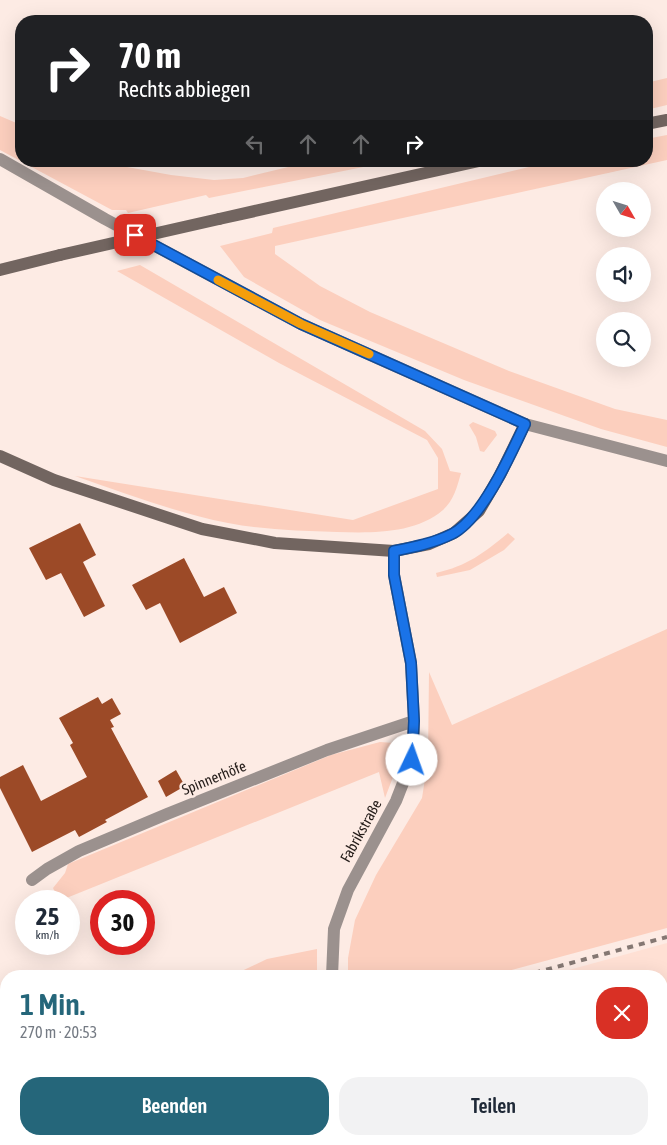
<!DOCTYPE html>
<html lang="de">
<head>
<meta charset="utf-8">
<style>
	body { margin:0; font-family:"Asap Condensed",sans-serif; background:#f2f2f3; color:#1f2937; height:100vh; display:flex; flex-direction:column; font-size:19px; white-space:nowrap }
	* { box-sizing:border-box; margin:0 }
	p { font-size:16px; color:#747a83 }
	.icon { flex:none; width:28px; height:28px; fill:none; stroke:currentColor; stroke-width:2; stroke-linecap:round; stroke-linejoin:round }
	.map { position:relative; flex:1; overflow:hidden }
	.side { position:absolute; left:0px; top:970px; width:668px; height:175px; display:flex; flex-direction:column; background:#fff; border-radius:20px 20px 0 0; box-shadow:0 5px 20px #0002 }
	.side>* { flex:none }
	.hud { position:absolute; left:15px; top:15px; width:638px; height:152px; border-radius:20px; box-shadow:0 5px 20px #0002; background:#202124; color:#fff; overflow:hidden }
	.needle { width:32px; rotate:129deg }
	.buttons { position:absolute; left:596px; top:182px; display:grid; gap:10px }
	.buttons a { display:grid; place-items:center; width:55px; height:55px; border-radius:50%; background:#fff; box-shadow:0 5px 20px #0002; font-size:25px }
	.speed { position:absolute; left:15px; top:890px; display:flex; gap:10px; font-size:25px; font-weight:700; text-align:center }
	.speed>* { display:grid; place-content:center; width:65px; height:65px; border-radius:50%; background:#fff; box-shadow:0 5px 20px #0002; line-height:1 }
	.speed small { font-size:12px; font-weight:400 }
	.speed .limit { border:8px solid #d22; background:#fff; color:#111 }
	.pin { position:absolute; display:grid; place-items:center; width:42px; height:42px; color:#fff; margin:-21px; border-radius:10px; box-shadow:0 2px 8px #0006 }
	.me { position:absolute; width:55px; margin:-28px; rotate:3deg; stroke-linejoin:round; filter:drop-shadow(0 0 4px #0008) }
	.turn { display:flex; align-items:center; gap:18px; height:105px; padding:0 20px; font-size:22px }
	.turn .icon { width:65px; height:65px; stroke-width:2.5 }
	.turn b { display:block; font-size:35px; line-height:42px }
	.lanes { display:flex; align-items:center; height:48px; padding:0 20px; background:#0003; justify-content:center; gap:25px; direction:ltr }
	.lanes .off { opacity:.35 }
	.round { display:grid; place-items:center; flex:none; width:52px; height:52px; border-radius:20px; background:#f2f2f3 }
	.head { display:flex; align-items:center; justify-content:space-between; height:85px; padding:0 20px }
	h1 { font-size:30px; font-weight:600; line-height:38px; color:#25667a }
	.action { display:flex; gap:10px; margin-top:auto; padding:10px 20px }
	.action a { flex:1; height:58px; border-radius:20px; background:#25667a; color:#fff; font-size:20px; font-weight:600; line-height:58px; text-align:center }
	.action a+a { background:#f2f2f3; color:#1f2937 }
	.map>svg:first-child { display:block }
	.built { fill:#ffe0d4 }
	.green { fill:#fccfbe }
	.building { fill:#9c4a27 }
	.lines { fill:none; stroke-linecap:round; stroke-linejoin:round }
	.minor { stroke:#9b918e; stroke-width:12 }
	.tertiary { stroke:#9b918e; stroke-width:12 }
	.secondary { stroke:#726560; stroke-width:12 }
	.rail { stroke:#857873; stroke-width:4; stroke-dasharray:6 6; stroke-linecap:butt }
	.secondary-bridge { stroke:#726560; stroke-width:12 }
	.route-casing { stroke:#114b97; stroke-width:12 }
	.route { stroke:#1a73e8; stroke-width:9 }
	.slow { stroke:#f59e0b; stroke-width:9 }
	.labels { text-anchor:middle; stroke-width:5; stroke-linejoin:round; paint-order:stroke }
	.street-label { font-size:15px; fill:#241c19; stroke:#fdebe4 }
</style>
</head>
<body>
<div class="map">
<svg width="667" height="1145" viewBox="0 0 667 1145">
	<rect width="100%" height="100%" fill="#fdebe4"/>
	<!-- built -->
	<path class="built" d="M667 943V1145H317L340 1139H661V976H547Z"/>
	<!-- green -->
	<path class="green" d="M667 78V105L646 110V83Z
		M0 116 21 125V161H113L127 167 171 175 214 180 243 178 313 161H393L209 198 206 195 128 213 126 210H112L0 150Z
		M667 135V160L275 246V254L320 286 370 312 509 371 615 409 667 420V447L601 429 464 380 320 320 244 277 220 246 272 233 273 228 554 161H646V139Z
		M140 265 425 431 442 449 450 471 461 473C457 487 454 500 443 510 415 534 372 533 337 532 301 531 264 530 228 523 176 513 125 493 75 476L353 520 438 489V458L427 440 279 363 117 271Z
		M473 422 495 431 497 435 484 452 480 451 476 437 469 425Z
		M508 533 515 539 504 550 470 570 437 577 436 573C467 566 484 553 508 533Z
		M667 629V928L490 976H348V958L355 920 376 875 422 798 428 760 429 672 452 725Z
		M380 742 394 743 398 746 401 756 385 798 379 772 59 901 53 888 65 873 68 864 331 755Z
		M317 949V976H231L267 959Z"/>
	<!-- building -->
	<path class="building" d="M80 523 96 555 83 562 105 606 84 617 61 573 46 580 29 548Z
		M184 558 204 597 224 587 237 613 180 643 160 603 146 610 132 585Z
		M98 697 102 704 112 698 121 714 110 720 114 727 111 728 148 797 105 820 107 822 79 837 75 830 32 852 0 788V777L23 765 41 801 87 777 70 745 73 743 59 718Z
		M176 770 185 786 166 797 158 781Z"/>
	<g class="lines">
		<!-- minor -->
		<path class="minor" d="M32 880 47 869 79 851 167 814 327 750 414 721
			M332 976 334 929 348 890 396 801 412 760 414 721 411 663 394 575V551
			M373 1139 375 1145"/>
		<!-- tertiary -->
		<path class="tertiary" d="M0 159 105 219 301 324 525 424 667 461"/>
		<!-- secondary -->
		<path class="secondary" d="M646 124 667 120
			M219 219 479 161
			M0 270 60 255
			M0 456 54 480 202 529 275 543 394 551 429 544 454 533 479 511 500 475 525 424"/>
		<!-- rail -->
		<path class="rail" d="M523 976 667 937
			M0 1118 6 1117"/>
		<!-- secondary-bridge -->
		<path class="secondary-bridge" d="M60 255 219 219"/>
	</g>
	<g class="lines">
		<!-- route casing -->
		<g class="route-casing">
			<path id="route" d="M135 235 301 324 525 424C511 454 482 519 452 534 434 543 414 547 394 551V575L411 663 414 721 412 760"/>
		</g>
		<!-- route -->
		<use href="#route" class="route"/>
		<!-- slow -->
		<path class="slow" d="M218 280 301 324 369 354"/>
	</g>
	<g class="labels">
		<!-- street labels -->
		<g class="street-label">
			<text transform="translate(214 778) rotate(-22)" y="5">Spinnerhöfe</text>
			<text transform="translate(361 831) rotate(-61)" y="5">Fabrikstraße</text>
		</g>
	</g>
</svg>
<div class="buttons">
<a><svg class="needle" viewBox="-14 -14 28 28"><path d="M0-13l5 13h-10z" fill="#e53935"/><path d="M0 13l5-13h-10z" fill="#747a83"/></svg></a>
<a><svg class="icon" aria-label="sound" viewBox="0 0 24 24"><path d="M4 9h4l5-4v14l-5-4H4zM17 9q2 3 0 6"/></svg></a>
<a><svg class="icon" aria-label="search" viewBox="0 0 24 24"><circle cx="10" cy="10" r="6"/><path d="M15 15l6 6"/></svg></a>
</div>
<div class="speed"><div>25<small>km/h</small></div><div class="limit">30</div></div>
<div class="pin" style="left:135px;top:235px;background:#d93025"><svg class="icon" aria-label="arrive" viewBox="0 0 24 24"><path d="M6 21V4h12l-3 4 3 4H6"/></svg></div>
<svg class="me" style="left:412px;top:760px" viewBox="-20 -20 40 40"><circle r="19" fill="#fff"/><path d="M0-13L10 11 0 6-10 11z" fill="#1a73e8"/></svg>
<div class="hud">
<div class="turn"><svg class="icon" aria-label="right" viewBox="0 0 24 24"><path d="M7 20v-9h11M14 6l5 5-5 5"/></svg><div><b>70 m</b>Rechts abbiegen</div></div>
<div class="lanes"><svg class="icon off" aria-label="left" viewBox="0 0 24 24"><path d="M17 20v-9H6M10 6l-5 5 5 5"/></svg><svg class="icon off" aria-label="ahead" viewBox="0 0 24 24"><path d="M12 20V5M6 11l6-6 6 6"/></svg><svg class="icon off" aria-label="ahead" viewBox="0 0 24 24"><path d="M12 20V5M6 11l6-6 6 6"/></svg><svg class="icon" aria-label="right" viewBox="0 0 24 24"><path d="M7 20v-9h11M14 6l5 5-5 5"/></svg></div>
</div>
<section class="side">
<div class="head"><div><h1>1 Min.</h1><p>270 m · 20:53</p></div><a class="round" style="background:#d93025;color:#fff"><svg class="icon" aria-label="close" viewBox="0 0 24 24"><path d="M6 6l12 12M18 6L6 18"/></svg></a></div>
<div class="action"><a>Beenden</a><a>Teilen</a></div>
</section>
</div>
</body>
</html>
